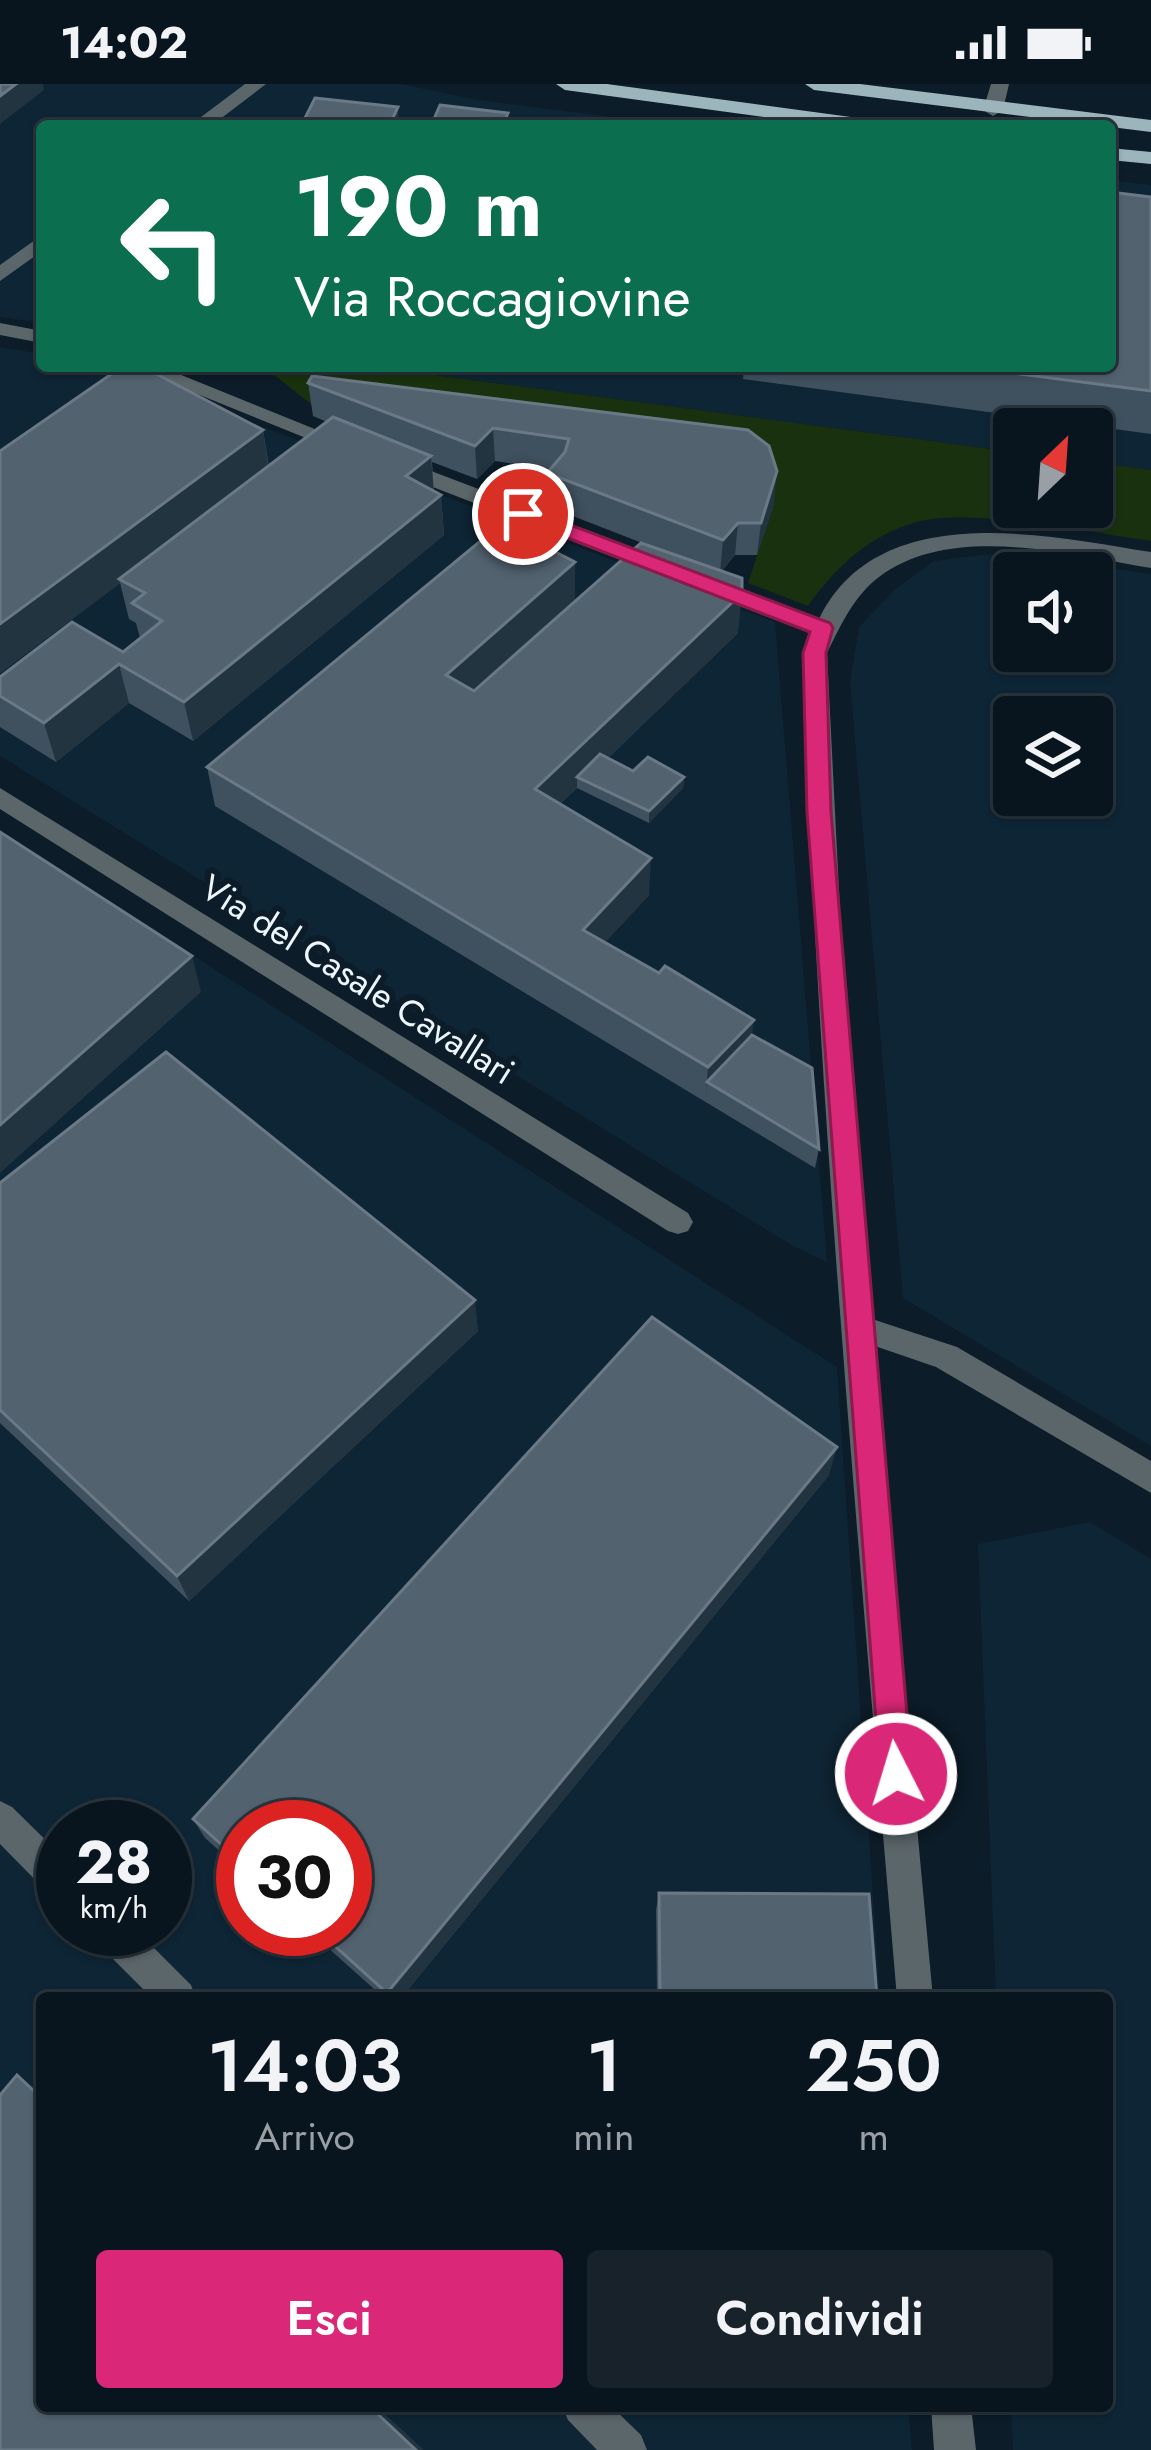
<!DOCTYPE html>
<html lang="it">
<head>
<meta charset="utf-8">
<style>
	body { margin:0; font-family:Jost,sans-serif; background:#17222b; color:#f1f3f6; height:100vh; display:flex; flex-direction:column; font-size:45px; white-space:nowrap }
	* { box-sizing:border-box; margin:0 }
	p { font-size:39px; color:#999fa4 }
	.icon { flex:none; width:66px; height:66px; fill:none; stroke:currentColor; stroke-width:2; stroke-linecap:round; stroke-linejoin:round }
	.map { position:relative; flex:1; overflow:hidden }
	.drawer { position:absolute; left:36px; top:1908px; width:1077px; height:420px; display:flex; flex-direction:column; background:#09151e; border-radius:12px; box-shadow:0 3px 9px #0004,0 0 0 3px #29343c }
	.drawer>* { flex:none }
	.guide { position:absolute; left:36px; top:36px; width:1080px; height:252px; border-radius:12px; box-shadow:0 3px 9px #0004,0 0 0 3px #29343c; background:#0b6e4f; color:#fff; overflow:hidden }
	.needle { width:78px; rotate:25deg }
	.tools { position:absolute; left:993px; top:324px; display:grid; gap:24px }
	.tools a { display:grid; place-items:center; width:120px; height:120px; border-radius:12px; background:#09151e; box-shadow:0 3px 9px #0004,0 0 0 3px #29343c; font-size:60px }
	.speed { position:absolute; left:36px; top:1716px; display:flex; gap:24px; font-size:60px; font-weight:700; text-align:center }
	.speed>* { display:grid; place-content:center; width:156px; height:156px; border-radius:50%; background:#09151e; box-shadow:0 3px 9px #0004,0 0 0 3px #29343c; line-height:1 }
	.speed small { font-size:30px; font-weight:400 }
	.speed .limit { border:18px solid #d22; background:#fff; color:#111 }
	.pin { position:absolute; display:grid; place-items:center; width:102px; height:102px; color:#fff; margin:-51px; border:6px solid #fff; border-radius:50%; box-shadow:0 3px 12px #0007 }
	.me { position:absolute; width:132px; margin:-66px; rotate:355deg; stroke-linejoin:round; filter:drop-shadow(0 0 9px #0008) }
	.turn { display:flex; align-items:center; gap:42px; height:252px; padding:0 60px; font-size:54px }
	.turn .icon { width:156px; height:156px; stroke-width:2.5 }
	.turn b { display:block; font-size:84px; line-height:102px }
	.eta { display:flex; justify-content:space-evenly; align-items:center; height:204px; text-align:center }
	.eta b { font-size:72px; font-weight:600; line-height:84px }
	.cta { display:flex; gap:24px; margin-top:auto; padding:24px 60px }
	.cta a { flex:1; height:138px; border-radius:12px; background:#db2777; color:#fff; font-size:48px; font-weight:600; line-height:138px; text-align:center }
	.cta a+a { background:#17222b; color:#f1f3f6 }
	.status { display:flex; justify-content:space-between; align-items:center; height:84px; padding:0 60px; background:#09151e; direction:ltr }
	.status svg { height:33px; fill:currentColor }
	.map>svg:first-child { display:block }
	.built { fill:#0e2535; fill-rule:evenodd }
	.green { fill:#19310e }
	.lines { fill:none; stroke-linecap:round; stroke-linejoin:round }
	.minor { fill:#5b666a; fill-rule:evenodd }
	.major { fill:#9cb4bb; fill-rule:evenodd }
	.wall { fill:#3f505e }
	.shaded-wall { fill:#233441 }
	.building { fill:#52626f; stroke:#6a7985; stroke-width:3 }
	.route { fill:#db2777; stroke:#8e194d; stroke-width:3 }
	.labels { text-anchor:middle; stroke-width:12; stroke-linejoin:round; paint-order:stroke }
	.street-label { font-size:36px; fill:#eef6fd; stroke:#0c1c28 }
</style>
</head>
<body>
<div class="status"><b>14:02</b><svg viewBox="0 0 49 12"><path d="M0 12V9h3v3zM5 12V6h3v6zM10 12V3h3v9zM15 12V0h3v12zM26 1h20v11H26zM47 4h2v5h-2z"/></svg></div>
<div class="map">
<svg width="1151" height="2366" viewBox="0 0 1151 2366">
	<rect width="100%" height="100%" fill="#0c1c28"/>
	<!-- built -->
	<path class="built" d="M0 0H401L478 16 683 42H42V239L0 233Z
		M1110 96 1151 101V386L1092 378V345H1014V368L367 282H1110Z
		M0 263 42 270V282H91L145 298 775 538 827 1178 791 1161 0 672Z
		M1007 468 1151 490V1362L903 1214 850 598 859 543 894 506 934 477ZM1092 489V567H1014V489ZM1092 633V711H1014V633Z
		M0 748 837 1283 880 1914H42V2322H908L912 2366H0ZM63 1743H165V1845H63ZM243 1743H345V1845H243Z
		M1090 1438 1151 1475V2366H1013L1011 2322H1107V1914H996L978 1460Z"/>
	<!-- green -->
	<path class="green" d="M263 282H367L1014 368V423H1092V378L1151 386V457C1094 449 968 423 917 438 869 451 836 483 808 522L748 499 774 420 317 325Z"/>
	<g class="lines">
		<!-- minor -->
		<path class="minor" d="M245 0H266L211 42H189Z
			M991 0H1009L1003 26 993 32 983 26Z
			M42 151V167L0 197V181Z
			M0 239 42 247V259L0 251Z
			M128 282H159L357 362 346 369 338 367Z
			M397 374 819 535C878 414 1045 451 1151 468V484C1070 471 952 438 879 493 853 513 841 541 827 569L844 906 869 1234 957 1263 1151 1377V1409L936 1283 872 1261 933 1914H897C859 1466 817 1019 803 569L812 550 389 386 386 381Z
			M0 704 688 1129 693 1138 688 1147 678 1150 668 1147 0 725Z
			M0 1717 12 1723 63 1773V1816L50 1811 0 1760Z
			M91 1845H135L191 1901 196 1914H152L96 1858Z
			M562 2322H611L641 2351 647 2366H597L568 2336Z
			M931 2322H971L976 2366H934Z"/>
		<!-- major -->
		<path class="major" d="M556 0H607L873 36 883 42H831L565 6Z
			M805 0H860L1151 36V48L814 6Z
			M1110 64 1151 68V80L1110 76Z"/>
	</g>
	<!-- wall -->
	<path class="wall" d="M1151 113V350L743 295 744 282H1110Z
		M592 282H660L658 291Z
		M308 299 748 346 774 420 757 471H735L722 487 738 549 608 674 633 687 684 693 683 704 649 739 577 704 560 720 649 811 605 858 752 951 819 1065 815 1084 215 722 207 683 575 517 655 464 547 422V389L550 385 495 377 477 395 432 378 434 407 441 411 444 451 193 657 129 619 56 678 0 643V593L123 568 140 554 136 539 129 535 120 499 0 589V367L263 346 269 382 327 338 313 332Z
		M0 1099 478 1247 189 1517 0 1339Z
		M829 1391 401 1914H384L307 1845H345L243 1743V1788L205 1754 193 1735Z
		M659 1809 877 1914H657L656 1826Z"/>
	<!-- shaded-wall -->
	<path class="shaded-wall" d="M16 0H43L44 6 0 40V12Z
		M398 23 399 42H389Z
		M493 344 495 377 477 395 475 362Z
		M263 346 269 386 119 495 120 499 0 589V540Z
		M431 372 434 413 406 392Z
		M777 387 774 420 757 471 761 439Z
		M441 411 444 451 193 657 184 618Z
		M738 439 735 471 720 489 723 456Z
		M575 478V518L448 630 446 591Z
		M742 509 738 549 585 696 577 693V704L536 743 535 705Z
		M119 580 129 619 56 678 44 639Z
		M684 693 683 704 649 739V727Z
		M651 774 649 811 583 882V846Z
		M192 872 201 908 0 1089V1041Z
		M754 936 749 972 707 998 705 1018 708 983Z
		M475 1216 478 1247 189 1517 177 1492Z
		M837 1363 829 1391 401 1914H390L387 1909Z
		M17 1991 42 2009V2015Z
		M369 2322H376L424 2366H416Z"/>
	<!-- building -->
	<path class="building" d="M0 0H16L0 12Z
		M315 14 398 23 389 42H301Z
		M440 21 508 29 503 41 512 42H431Z
		M1110 108 1151 113V307L958 282H1110Z
		M123 282H141L263 346 0 540V367Z
		M312 292 748 346 769 362 777 387 761 439H738L723 456 547 389 565 368 569 355 493 344 475 362 308 299Z
		M333 333 431 372 406 392 441 411 184 618 119 580 44 639 0 612V593L72 538 123 568 162 537 132 519 145 509 119 495Z
		M501 440 575 478 446 591 474 607 641 459 742 494V509L535 705 651 774 583 846 659 889 665 882 754 936 708 983 207 683Z
		M600 670 633 687 648 673 684 693 649 727 577 693Z
		M0 748 192 872 0 1041Z
		M752 951 812 984 819 1065 707 998Z
		M166 968 475 1216 177 1492 0 1326V1099Z
		M652 1233 837 1363 387 1909 316 1845H345V1743H243V1780L193 1735Z
		M659 1809 869 1810 877 1914H660Z
		M17 1991 42 2015V2322H369L416 2366H0V2011Z"/>
	<!-- route -->
	<path class="route" d="M523 423 830 539 833 544 826 569 831 728 912 1690 907 1701 896 1706 885 1701 880 1690 807 728 803 569 810 548 516 434 513 430Z"/>
	<g class="labels">
		<!-- street labels -->
		<g class="street-label">
			<text transform="translate(358 895) rotate(32)" y="13">Via del Casale Cavallari</text>
		</g>
	</g>
</svg>
<div class="tools">
<a><svg class="needle" viewBox="-14 -14 28 28"><path d="M0-13l5 13h-10z" fill="#e53935"/><path d="M0 13l5-13h-10z" fill="#999fa4"/></svg></a>
<a><svg class="icon" aria-label="sound" viewBox="0 0 24 24"><path d="M4 9h4l5-4v14l-5-4H4zM17 9q2 3 0 6"/></svg></a>
<a><svg class="icon" aria-label="layers" viewBox="0 0 24 24"><path d="M12 4l9 5-9 5-9-5zM3 14l9 5 9-5"/></svg></a>
</div>
<div class="speed"><div>28<small>km/h</small></div><div class="limit">30</div></div>
<div class="pin" style="left:523px;top:430px;background:#d93025"><svg class="icon" aria-label="arrive" viewBox="0 0 24 24"><path d="M6 21V4h12l-3 4 3 4H6"/></svg></div>
<svg class="me" style="left:896px;top:1690px" viewBox="-20 -20 40 40"><circle r="17" fill="#db2777" stroke="#fff" stroke-width="3"/><path d="M0-11L8 9 0 5-8 9z" fill="#fff"/></svg>
<div class="guide">
<div class="turn"><svg class="icon" aria-label="left" viewBox="0 0 24 24"><path d="M17 20v-9H6M10 6l-5 5 5 5"/></svg><div><b>190 m</b>Via Roccagiovine</div></div>
</div>
<section class="drawer">
<div class="eta">
<div><b>14:03</b><p>Arrivo</p></div>
<div><b>1</b><p>min</p></div>
<div><b>250</b><p>m</p></div>
</div>
<div class="cta"><a>Esci</a><a>Condividi</a></div>
</section>
</div>
</body>
</html>
